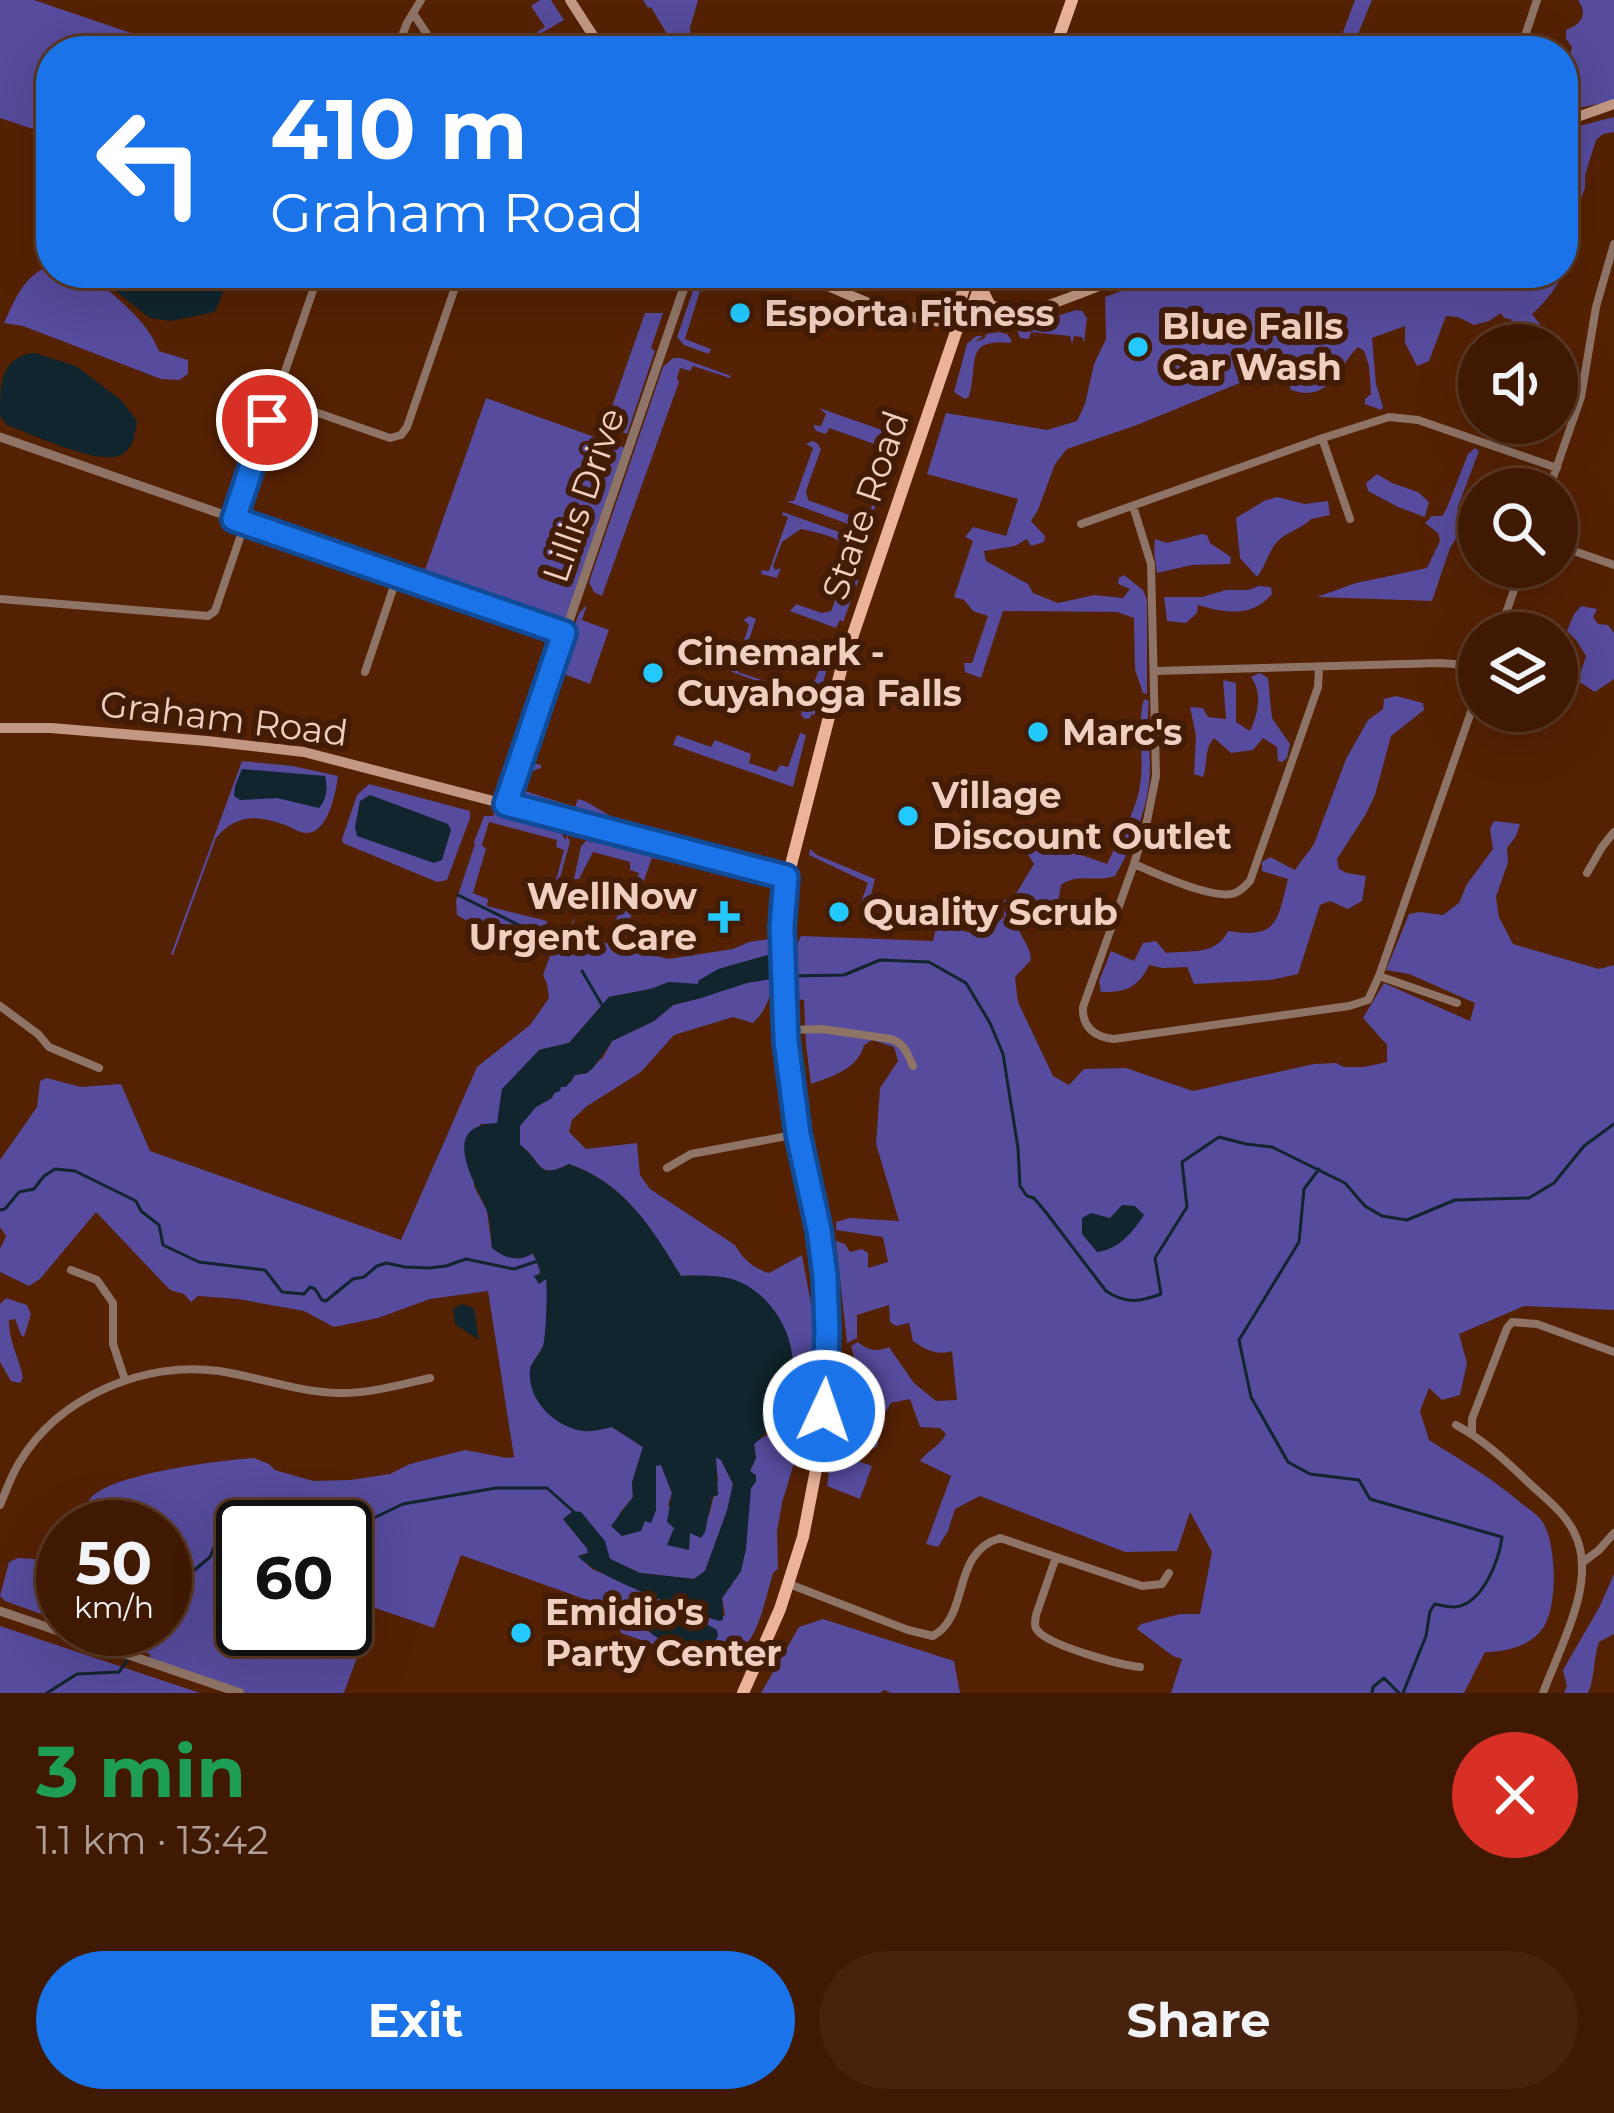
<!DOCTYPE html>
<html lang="en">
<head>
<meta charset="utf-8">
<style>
	body { margin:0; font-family:Montserrat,sans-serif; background:#47220c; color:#f1f3f6; height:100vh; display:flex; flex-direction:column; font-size:45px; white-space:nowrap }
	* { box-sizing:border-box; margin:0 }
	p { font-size:39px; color:#aea099 }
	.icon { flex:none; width:66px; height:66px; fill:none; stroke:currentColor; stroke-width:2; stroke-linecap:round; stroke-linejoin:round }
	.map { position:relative; height:1693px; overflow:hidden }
	.side { display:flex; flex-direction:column; background:#401902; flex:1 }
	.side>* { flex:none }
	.top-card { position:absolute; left:36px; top:36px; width:1542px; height:252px; border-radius:48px; box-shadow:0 12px 48px #0002,0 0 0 3px #593824; background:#1a73e8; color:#fff; overflow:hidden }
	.tools { position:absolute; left:1458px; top:324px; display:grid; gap:24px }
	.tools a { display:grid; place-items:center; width:120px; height:120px; border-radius:50%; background:#401902; box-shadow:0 12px 48px #0002,0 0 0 3px #593824; font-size:60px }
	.speed { position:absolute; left:36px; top:1500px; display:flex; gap:24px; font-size:60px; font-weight:700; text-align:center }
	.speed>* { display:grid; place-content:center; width:156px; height:156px; border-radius:50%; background:#401902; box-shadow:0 12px 48px #0002,0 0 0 3px #593824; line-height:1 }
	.speed small { font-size:30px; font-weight:400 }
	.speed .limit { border:6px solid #111; border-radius:18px; background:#fff; color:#111 }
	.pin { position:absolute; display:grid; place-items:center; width:102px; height:102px; color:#fff; margin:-51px; border:6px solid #fff; border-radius:50%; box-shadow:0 3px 12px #0007 }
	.me { position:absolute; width:132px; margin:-66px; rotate:3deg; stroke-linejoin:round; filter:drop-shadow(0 0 9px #0008) }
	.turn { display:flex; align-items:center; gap:42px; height:252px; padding:0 36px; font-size:54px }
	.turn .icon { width:156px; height:156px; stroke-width:2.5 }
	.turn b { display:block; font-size:84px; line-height:102px }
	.round { display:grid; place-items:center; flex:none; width:126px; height:126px; border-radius:63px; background:#47220c }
	.head { display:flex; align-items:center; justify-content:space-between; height:204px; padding:0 36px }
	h1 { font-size:72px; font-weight:700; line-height:90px; color:#1e9e55 }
	.button { display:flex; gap:24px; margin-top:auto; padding:24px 36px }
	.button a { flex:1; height:138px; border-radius:72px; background:#1a73e8; color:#fff; font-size:48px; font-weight:700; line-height:138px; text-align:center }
	.button a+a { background:#47220c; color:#f1f3f6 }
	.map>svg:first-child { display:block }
	.green { fill:#564b9c; fill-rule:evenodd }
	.water { fill:#10252d }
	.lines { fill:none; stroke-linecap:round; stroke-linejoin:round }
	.stream { stroke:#10252d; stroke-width:3 }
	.minor { stroke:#8e7467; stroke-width:8 }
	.tertiary { stroke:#8e7467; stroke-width:9 }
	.secondary { stroke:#c29884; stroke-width:10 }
	.primary { stroke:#eab39a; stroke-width:12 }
	.route-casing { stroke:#114b97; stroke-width:30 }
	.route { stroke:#1a73e8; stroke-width:21 }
	.poi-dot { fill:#23c9fe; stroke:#431c06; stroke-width:4.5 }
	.labels { text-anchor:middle; stroke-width:12; stroke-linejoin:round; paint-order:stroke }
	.poi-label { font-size:36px; font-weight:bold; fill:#f0cfc0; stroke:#431c06; text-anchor:start }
	.street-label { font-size:36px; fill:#f0cfc0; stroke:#431c06 }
</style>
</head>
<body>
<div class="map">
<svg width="1614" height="1693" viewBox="0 0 1614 1693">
	<rect width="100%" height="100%" fill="#552103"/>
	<!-- green -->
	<path class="green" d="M0 0H34L184 51H51V135L0 118Z
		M540 0H551L564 20 538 35 537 32 545 27 531 6Z
		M643 0H698L690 28 692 51H677L651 7 648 8Z
		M1355 0H1372L1351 51H1336Z
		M1578 0H1614V101L1563 111 1564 80 1572 47 1566 39V30C1582 24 1588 15 1578 0Z
		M1614 117V132L1603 134 1596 140 1585 175V188L1580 201 1565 211 1563 165 1571 156 1579 126Z
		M1563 263 1568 266C1558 285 1548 300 1532 314L1540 324 1533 339 1524 341 1514 336 1511 319 1504 318 1501 313 1489 321 1474 325 1458 317 1446 316 1429 361 1417 366 1405 343V326L1372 338 1376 384 1383 407 1381 410 1365 404V399L1371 394 1369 366 1364 351 1358 347C1336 369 1330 403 1291 390L1281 366 1137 425 1067 449 1055 464 1038 510 1031 521 1045 536 1044 542 1031 546 1027 539 1015 546 984 551 986 561 1028 584 1033 593 1058 603 1094 595 1123 598 1130 589 1118 584 1119 578 1124 575 1143 590 1147 600V694L1143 693 1135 670 1134 618 1117 612 1003 611 981 678 965 672 964 663H972L988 616 973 611 964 600 954 597 973 541 965 537 973 527 1006 536 1018 499 927 474 946 413 1047 430 1077 421 1085 404 1094 364 1106 339 1105 297 1171 273H1483L1489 280 1498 273H1563Z
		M51 265V273C90 273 103 284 130 310 143 323 152 334 159 351L188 360V374L179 380 161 379 23 326 4 323C16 298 23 276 51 265Z
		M699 273H710L703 292 700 291 685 339 711 349 709 354 684 345 677 337Z
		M1025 273H1104L1056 290Z
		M1076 310 1082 311 1087 318 1084 343 1082 337 1074 336 1072 344 1070 336 1031 332 1029 339 1020 338 1017 330 1021 327Z
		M645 313H663L651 348 655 351 627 434 605 426Z
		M999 332 1007 334 1012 341 1010 343C963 338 979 364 969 397L965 399 954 392 967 344 976 336H983L975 342 985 338 986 334Z
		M673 358H681L731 376 730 378 693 366 690 371 680 368 677 378 679 382 602 596 594 592 589 582 663 367Z
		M486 398 628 449 564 633 420 584Z
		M819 408 888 432 898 441 869 525 856 527 786 501H794L813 448 806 444 812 441 817 443 821 449 806 491 808 500 860 519 869 514 891 450 829 428 826 434 816 431 813 425 821 426 826 414Z
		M1475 448 1479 451 1457 509 1478 523 1474 527H1463L1450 548 1432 601 1317 597 1356 583 1427 568 1440 541 1438 533 1425 523 1432 516H1442L1446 510 1468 454Z
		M1377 474 1392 483 1418 492 1429 502 1425 517 1398 507 1368 491 1366 483Z
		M1277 497 1305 504 1328 501 1330 515 1311 519C1302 529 1287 531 1277 542 1268 553 1265 567 1257 577L1240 558 1236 518 1264 501Z
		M783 512 853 537 862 546 846 597 864 550 858 582 843 622 840 620 836 628 790 611 796 604 822 613 831 611 851 558C850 538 819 533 801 529L782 542 773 566 775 570 781 568 777 578 761 574 762 570 769 571 788 517 782 515Z
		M1202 534 1207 535 1210 543 1231 557 1230 564 1192 565 1157 573 1154 552 1155 539 1167 543Z
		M1259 586 1271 587 1272 594C1252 618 1225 613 1198 605L1197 613 1186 623 1167 621 1164 597H1202L1226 590H1248Z
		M587 605 582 620 609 630 590 684 564 674 561 677 557 673 579 613Z
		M1581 606 1597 609 1593 617 1598 624 1608 625 1614 633V679L1595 692 1578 681 1586 656 1576 640 1567 631 1574 614Z
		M749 616 756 619 738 672 809 696 825 653 829 656 832 650 815 713 813 716 812 713 810 718 805 719 801 715 805 698 732 672 729 668 730 661 737 662 749 625 744 620Z
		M1260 673 1268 678 1272 718 1290 744 1287 758 1282 762 1278 761 1277 747 1263 738 1253 750 1231 753 1214 738C1204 749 1208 763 1203 777L1194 774 1196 736 1190 707 1203 708 1208 717 1226 719 1223 680 1236 683V722L1250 731C1258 713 1263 694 1251 677Z
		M1396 696 1423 703 1424 710 1391 736 1375 795 1366 814 1337 859 1339 869 1347 873 1366 876 1362 901 1348 909 1330 901 1320 905 1298 974 1271 980 1194 984 1187 967 1162 968 1149 965C1139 987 1125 993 1101 992L1099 981 1111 951 1134 961 1143 943 1156 941 1166 953C1191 950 1216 956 1228 931 1278 939 1277 922 1288 879L1262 871V862L1270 857 1295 870 1314 844 1346 759 1368 720 1383 709 1384 699Z
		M1144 699 1149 701C1146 724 1150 745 1150 768 1150 804 1133 845 1115 876 1095 883 1079 872 1061 885L1056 914 1052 915 1036 909C1002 930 1030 935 1031 960L1015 977 1018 1002 1053 1076 1069 1085 1084 1069 1126 1068 1193 1091 1314 1064 1336 1063 1344 1067H1364L1387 1062V1045L1363 1018 1384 983 1470 1021 1475 1003 1409 974 1386 970 1409 914 1420 912 1443 915 1459 903 1467 884 1493 849 1490 829 1494 821 1520 824 1516 836 1507 848 1508 862 1496 897 1499 917 1513 944 1599 969 1614 965V1310L1524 1306 1459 1334 1467 1363 1460 1395 1442 1400 1429 1388 1420 1411 1429 1440C1461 1460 1492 1478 1521 1503 1527 1508 1537 1514 1542 1521 1557 1542 1558 1608 1543 1628 1530 1647 1505 1652 1485 1652L1464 1693H1171L1182 1659 1173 1656 1137 1629 1141 1624 1180 1614H1200L1212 1552 1190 1512 1177 1551 1125 1552 980 1496 955 1509 948 1531 938 1547 926 1544 951 1476 920 1461C928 1450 940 1446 946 1434L940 1428 920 1427 910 1399 891 1403 881 1419 877 1447 859 1451 841 1443C840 1428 850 1419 863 1414L861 1383 851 1346 858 1342C869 1351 876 1352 889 1347L914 1383 936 1401 957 1400 952 1351C937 1356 926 1350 913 1341L909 1323 896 1326 890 1322 889 1305 857 1315V1338L847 1343 836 1241 845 1244 850 1252 862 1249 868 1253V1268L888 1262 883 1237 836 1230V1222L849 1218 899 1221 876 1144 880 1088 898 1061 894 1047 872 1040 864 1045C858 1069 833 1076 811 1084L806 1045 804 1000 796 999 794 951 801 936 933 941 936 928 860 905 868 883 809 855 810 849 817 855 875 879 869 903 981 936 1004 917V900L1014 897 1034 864 1024 848 1025 838 1030 837 1107 864C1119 839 1136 812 1140 785 1145 756 1136 726 1144 699Z
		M800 733 806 735 793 787 673 745 677 735 711 747 715 740 751 754 749 763 776 772 780 765 788 767Z
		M242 761 293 766 338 776C336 792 328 834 306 833 300 833 294 829 288 826 259 816 238 812 216 838L173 955 171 954Z
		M530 762 541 765V768L532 771 525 791 575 807 578 799 585 801 626 825 523 797 518 789 526 764Z
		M369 784 470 811V818L447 880 437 882 343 843 342 839 357 795Z
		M494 813 563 830 566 833 562 835 566 840 567 835 570 842 558 885 555 884 564 850 556 847 557 840 489 822 482 845 486 849 473 893 488 899 487 906 547 921 541 944 530 947 524 954 457 915 456 901 475 844 474 842 484 816H493Z
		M592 839 693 866 695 868 652 858 622 941 625 948 668 959 733 949 749 942 769 939C773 969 777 1001 753 1023L733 1017 674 1035 641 1072 587 1106 572 1120 569 1132 586 1149 637 1143 640 1175 650 1189 735 1245C743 1259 753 1268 769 1273L802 1255 813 1315V1372L803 1407 794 1463 782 1503 777 1532 778 1569 773 1573C762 1610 757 1654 715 1666L621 1633 618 1611 461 1555 434 1628 375 1608 344 1693H240L150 1663V1654L81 1629H165V1527H84C85 1517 84 1508 90 1499 108 1474 222 1460 254 1458L269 1464 275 1470 313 1481 350 1480 390 1474 410 1464 465 1450 507 1458 514 1457 488 1291 430 1299 378 1318 334 1327 304 1311 238 1299 198 1296 191 1302 184 1294 170 1290 96 1212 40 1279 29 1286 0 1272V1249L6 1236 0 1227V1160L37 1107 40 1081 47 1078 81 1087 121 1084 150 1151 401 1240 477 1067 530 1025 549 998 547 984 543 975 560 929 570 928 575 917 571 934 610 944 621 902 628 903 639 873 630 870V862L593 852 579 879H574L581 846 587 840 591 843ZM669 982 701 998 673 1005 654 1021 612 1041 603 1057 587 1073 575 1075 571 1082 560 1086 551 1098 536 1107 519 1125 520 1145C543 1161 536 1181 569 1164 628 1185 649 1227 681 1276L694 1275 785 1399 771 1421 767 1435 754 1443 756 1458 750 1471 741 1571 722 1598 725 1616 710 1618 592 1569 579 1556 588 1553 587 1548 563 1519 610 1559 640 1573 694 1579 705 1571 727 1511 733 1484 721 1460 715 1456 718 1479 709 1515 690 1532 688 1540 668 1505 672 1493 661 1465H656V1510L645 1520 619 1514 633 1497 632 1483 643 1447 612 1427 586 1431 530 1367C535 1359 543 1349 545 1340 546 1331 548 1286 546 1278L539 1284 540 1266 532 1253 492 1248 487 1211 474 1186 480 1124H497L539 1050 569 1043 609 997 651 989ZM243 1527H345V1629H243Z
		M6 1298 27 1305 31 1314 24 1337 21 1335 15 1319 9 1320C8 1340 20 1359 23 1378L20 1383 11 1381 0 1362V1304Z
		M832 1452 872 1466 860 1499 827 1486Z
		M18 1558 63 1561V1622L5 1601 0 1596 9 1562Z
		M1614 1574V1634L1599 1642C1593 1660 1595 1678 1588 1693H1564L1567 1686 1563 1670 1600 1606Z
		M823 1619 954 1661 960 1693H891L884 1690 880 1693H761L799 1627Z
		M0 1626 200 1693H0Z"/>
	<!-- water -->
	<path class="water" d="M92 273H231L215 312 171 321 150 318Z
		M35 353 76 366 122 401 137 421C135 434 134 448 121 455 98 466 32 434 7 425L0 416C0 385 0 356 35 353Z
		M242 769 325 776C328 787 327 799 319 808L277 798 240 800 234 796 235 786Z
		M370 795 448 824 451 830 442 860 434 863 357 836 355 827 360 801Z
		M771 954 772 979 747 983 701 998 673 1005 654 1021 612 1041 593 1068 587 1073 575 1075 566 1087H561L560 1091 554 1093 552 1098 536 1107 520 1126V1145C543 1162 536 1181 569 1164 625 1184 652 1228 681 1276 701 1275 728 1274 746 1285 781 1305 802 1351 789 1390 786 1399 779 1406 774 1414 766 1429 768 1433 754 1444L756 1458 750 1471 756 1475V1482L751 1488 746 1549 741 1571 722 1598 723 1620 719 1621C690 1612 594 1576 578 1556L588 1553 587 1548 563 1519 573 1511 581 1512 605 1541 610 1559 640 1573 694 1579 705 1571 727 1511 733 1484 721 1460 716 1457 718 1495 712 1497 705 1532 701 1538 690 1533 689 1550 667 1545 674 1528 667 1522 672 1493 661 1465 656 1466V1510L651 1523 645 1521 641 1531 622 1536 611 1526 633 1497 632 1483 643 1447 612 1427C603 1429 592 1432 584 1431 556 1428 527 1400 530 1371 531 1361 540 1355 543 1346 546 1339 548 1286 546 1279L539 1284 534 1276 541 1273 533 1253C519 1263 504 1258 492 1248 491 1234 491 1221 486 1208 473 1179 439 1125 497 1123L502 1089 539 1050 569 1043 609 997 651 989 669 982 698 984V981L718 969Z
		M1122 1205 1135 1206 1144 1215C1133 1232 1118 1250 1097 1252L1082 1234V1218L1091 1213 1110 1218Z
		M461 1304 474 1308 479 1340 455 1324 453 1309Z
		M72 1517H82L84 1527H63V1561H48C49 1542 57 1528 72 1517Z
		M651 1602 701 1621 717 1630 718 1636 714 1643C706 1646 702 1648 694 1648 670 1647 624 1630 651 1602Z"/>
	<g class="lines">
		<!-- stream -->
		<path class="stream" d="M458 895 543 937
			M556 945 568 955
			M582 971 602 1005
			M790 976 844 975 880 960 929 962 966 983 990 1023 1003 1054 1018 1148 1020 1186 1027 1196 1034 1198 1048 1215 1106 1291C1125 1304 1140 1302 1161 1294L1155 1258 1187 1207 1182 1162 1219 1137 1246 1144 1272 1147 1345 1183 1365 1206 1382 1216 1407 1220 1455 1200 1529 1198 1554 1183 1584 1146 1614 1124
			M1319 1169 1304 1189 1299 1242 1239 1340 1251 1397 1288 1462 1310 1474 1359 1480 1370 1499 1502 1537C1499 1560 1483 1604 1455 1607 1451 1607 1439 1605 1435 1604L1430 1611 1426 1636 1403 1693
			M0 1210 5 1209 19 1192 34 1189 44 1176 55 1169 75 1171 136 1201 141 1211 159 1225 163 1245 199 1262 265 1270 282 1292 304 1294 310 1287 315 1289 322 1300 326 1301 353 1279 364 1277 377 1266 386 1263 405 1267 429 1268 446 1266 466 1259 514 1269 538 1261
			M165 1600 173 1588 210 1557 222 1529 239 1509 273 1503 359 1525 403 1504 496 1488H547L573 1511
			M133 1651 145 1629
			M47 1693 77 1674 119 1672 128 1659
			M1372 1693 1373 1687 1384 1678 1399 1693"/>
		<!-- minor -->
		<path class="minor" d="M413 13 438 51
			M399 43 431 40
			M396 51 407 23 421 0
			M1520 51 1537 0
			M275 398 390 438 401 435 407 427 460 273
			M1322 438 1350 519
			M1549 489 1581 397 1596 307 1614 244
			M1133 506 1151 564 1156 776 1147 821 1134 864 1083 1007C1082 1028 1095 1037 1114 1039L1349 1006 1368 1000 1379 976 1479 689
			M234 519 319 273
			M1081 524 1323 438 1389 417 1418 420 1557 468
			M1557 545 1614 565
			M0 599 208 616 215 611 245 523
			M1499 633 1522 567
			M1155 671 1440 663 1454 664 1479 673
			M365 672 397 577
			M1134 864C1155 873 1214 901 1235 893 1241 891 1246 885 1250 881L1318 687 1319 667
			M1587 873 1602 847 1614 832
			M1379 976 1457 1003
			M0 1006 38 1034 49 1047 99 1068
			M787 1030 822 1029 891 1039C905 1044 907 1053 913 1066
			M667 1168 691 1154 798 1134
			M71 1270 97 1280 113 1303V1344L125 1380
			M1456 1425C1484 1440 1506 1461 1529 1483 1545 1498 1564 1512 1574 1532 1599 1580 1560 1646 1543 1693
			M1472 1433V1419L1507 1328 1512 1322 1537 1324 1614 1352
			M0 1505C6 1491 11 1476 19 1463 59 1396 144 1361 219 1371 259 1377 298 1392 338 1393 368 1394 400 1385 430 1378
			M1056 1557 1036 1615C1035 1624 1033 1627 1041 1634 1057 1647 1119 1665 1140 1667
			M1583 1562 1599 1550 1614 1533
			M789 1584 908 1630 933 1636C971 1615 950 1553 1000 1538L1142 1586 1162 1584 1169 1573"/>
		<!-- tertiary -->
		<path class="tertiary" d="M0 437 564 633
			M506 804 689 273
			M0 1611 240 1693"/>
		<!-- secondary -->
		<path class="secondary" d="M570 0 603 51
			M1563 122 1614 104
			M800 273C848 295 903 322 957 323 1018 324 1078 292 1134 273
			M0 728H51L207 741 304 752 786 877"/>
		<!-- primary -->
		<path class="primary" d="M1054 51 1072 0
			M980 286 990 306 1018 314
			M959 323 971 310 985 273
			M743 1693 780 1609 803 1537 821 1444 827 1364 825 1275 789 1077 783 896 841 670 959 323 958 307 969 273"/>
	</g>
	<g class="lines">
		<!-- route casing -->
		<g class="route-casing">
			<path id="route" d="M267 420 234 519 564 633 506 804 786 877 782 927 786 1041 798 1134 819 1230 825 1276 827 1331 824 1411"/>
		</g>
		<!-- route -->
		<use href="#route" class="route"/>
	</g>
	<!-- markers -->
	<g class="poi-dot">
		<circle cx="740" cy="313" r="12"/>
		<circle cx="1138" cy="347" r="12"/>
		<circle cx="653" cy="673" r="12"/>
		<circle cx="1038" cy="732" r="12"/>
		<circle cx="908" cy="816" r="12"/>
		<circle cx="839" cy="912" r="12"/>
		<path d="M718 899h12v12h12v12h-12v12h-12v-12h-12v-12h12z"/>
		<circle cx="521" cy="1633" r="12"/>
	</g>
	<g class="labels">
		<!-- poi labels -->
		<g class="poi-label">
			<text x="764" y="326">Esporta Fitness</text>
			<text x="1162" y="339">Blue Falls<tspan x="1162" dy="41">Car Wash</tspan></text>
			<text x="677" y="665">Cinemark -<tspan x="677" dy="41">Cuyahoga Falls</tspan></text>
			<text x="1062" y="745">Marc's</text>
			<text x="932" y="808">Village<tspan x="932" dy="41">Discount Outlet</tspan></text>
			<text x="697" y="909" text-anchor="end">WellNow<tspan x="697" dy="41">Urgent Care</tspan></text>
			<text x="863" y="925">Quality Scrub</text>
			<text x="545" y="1625">Emidio's<tspan x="545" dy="41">Party Center</tspan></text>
		</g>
		<!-- street labels -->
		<g class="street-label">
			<text transform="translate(583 495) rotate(-71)" y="13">Lillis Drive</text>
			<text transform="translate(865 505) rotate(-71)" y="13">State Road</text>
			<text transform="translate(224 718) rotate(7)" y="13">Graham Road</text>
		</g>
	</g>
</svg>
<div class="tools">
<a><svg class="icon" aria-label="sound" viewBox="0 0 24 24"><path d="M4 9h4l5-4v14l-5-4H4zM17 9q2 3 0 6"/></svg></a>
<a><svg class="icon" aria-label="search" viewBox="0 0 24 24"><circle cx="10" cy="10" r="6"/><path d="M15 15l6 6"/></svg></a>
<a><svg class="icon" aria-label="layers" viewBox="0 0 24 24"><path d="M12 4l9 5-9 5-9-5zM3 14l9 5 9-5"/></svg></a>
</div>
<div class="speed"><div>50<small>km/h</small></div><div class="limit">60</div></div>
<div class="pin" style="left:267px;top:420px;background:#d93025"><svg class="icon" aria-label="arrive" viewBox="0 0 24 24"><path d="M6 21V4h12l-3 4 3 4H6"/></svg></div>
<svg class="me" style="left:824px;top:1411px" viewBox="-20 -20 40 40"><circle r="17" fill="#1a73e8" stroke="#fff" stroke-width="3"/><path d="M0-11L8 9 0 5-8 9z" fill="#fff"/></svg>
<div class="top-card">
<div class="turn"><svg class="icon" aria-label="left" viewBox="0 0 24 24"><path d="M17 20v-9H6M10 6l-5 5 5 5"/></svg><div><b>410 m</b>Graham Road</div></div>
</div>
</div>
<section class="side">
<div class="head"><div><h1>3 min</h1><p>1.1 km · 13:42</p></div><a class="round" style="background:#d93025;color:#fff"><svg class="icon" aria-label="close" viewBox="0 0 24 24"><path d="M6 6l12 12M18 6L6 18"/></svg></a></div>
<div class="button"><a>Exit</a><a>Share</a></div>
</section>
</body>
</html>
